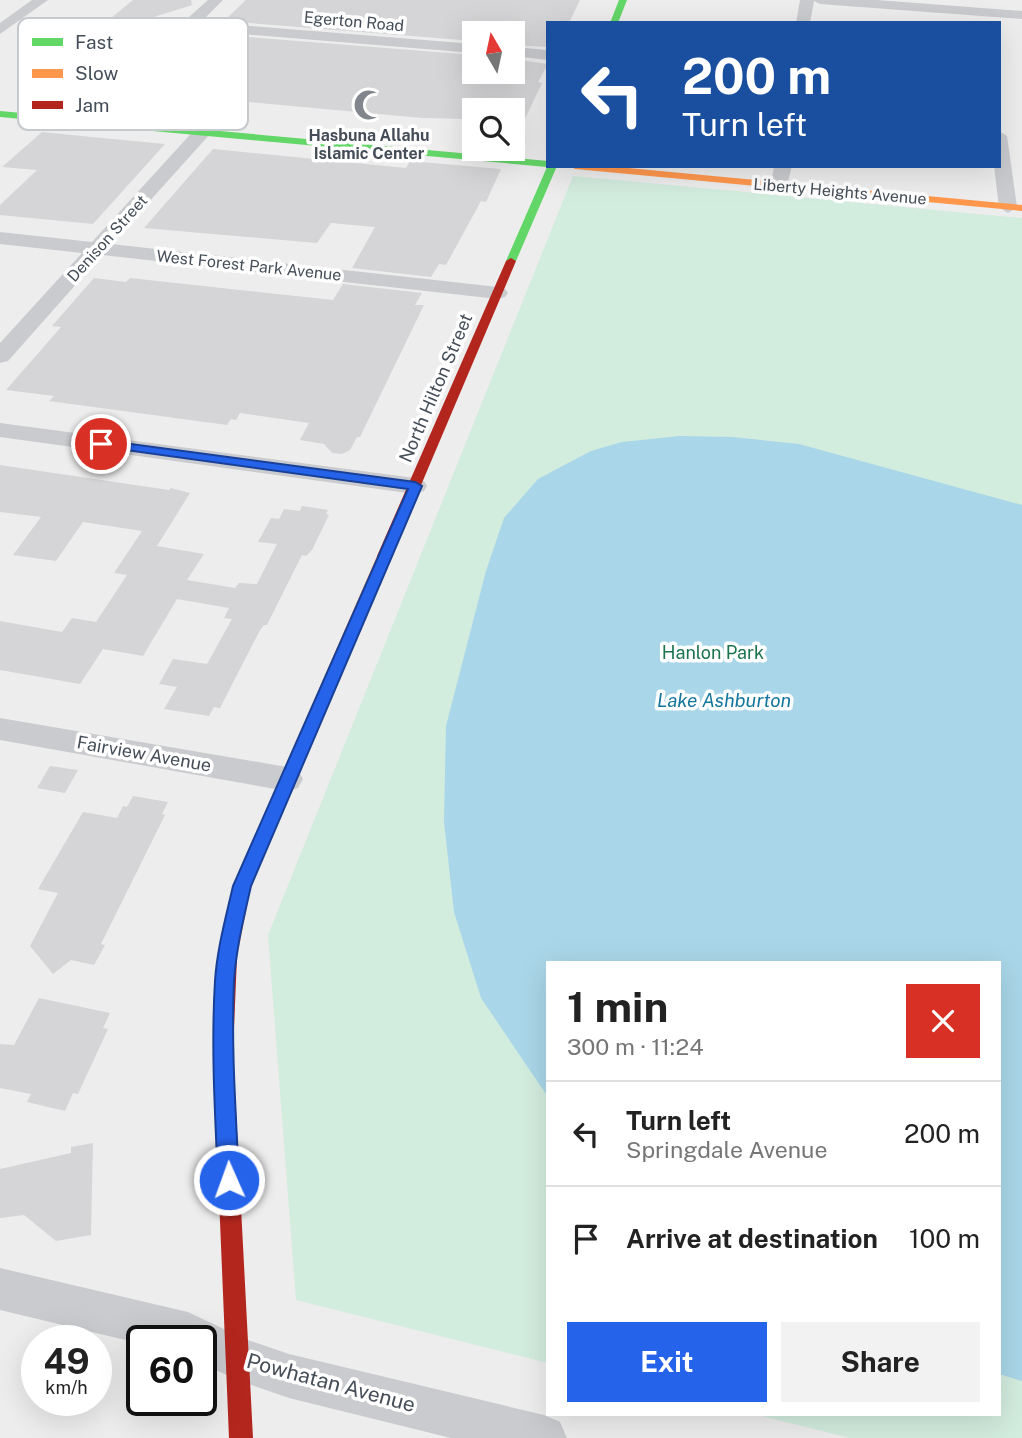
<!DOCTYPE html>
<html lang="en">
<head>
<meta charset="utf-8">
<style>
	body { margin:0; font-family:"Public Sans",sans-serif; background:#f2f2f2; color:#222; height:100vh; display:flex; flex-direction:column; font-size:26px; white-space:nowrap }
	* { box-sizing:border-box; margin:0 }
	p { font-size:23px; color:#767676 }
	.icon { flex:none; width:38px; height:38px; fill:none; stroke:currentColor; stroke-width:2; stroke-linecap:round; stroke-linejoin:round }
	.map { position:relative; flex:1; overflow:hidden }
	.drawer { position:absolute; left:546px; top:961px; width:455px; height:455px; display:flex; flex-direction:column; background:#fff; border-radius:0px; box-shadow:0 7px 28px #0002 }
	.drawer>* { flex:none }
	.banner { position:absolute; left:546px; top:21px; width:455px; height:147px; border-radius:0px; box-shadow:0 7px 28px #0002; background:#1a4fa0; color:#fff; overflow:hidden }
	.needle { width:46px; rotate:351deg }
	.tools { position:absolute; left:462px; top:21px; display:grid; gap:14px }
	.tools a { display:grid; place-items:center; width:63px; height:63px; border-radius:0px; background:#fff; box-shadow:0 7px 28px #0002; font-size:35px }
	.speed { position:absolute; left:21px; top:1325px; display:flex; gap:14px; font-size:35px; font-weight:700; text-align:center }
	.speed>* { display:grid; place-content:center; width:91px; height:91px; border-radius:50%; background:#fff; box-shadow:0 7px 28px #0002; line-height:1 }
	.speed small { font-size:18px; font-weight:400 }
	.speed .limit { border:4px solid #111; border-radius:10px; background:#fff; color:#111 }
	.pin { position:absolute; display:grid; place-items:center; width:60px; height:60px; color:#fff; margin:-30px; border:4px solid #fff; border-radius:50%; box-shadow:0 2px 7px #0007 }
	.me { position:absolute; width:77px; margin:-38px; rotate:358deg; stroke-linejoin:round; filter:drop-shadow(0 0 5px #0008) }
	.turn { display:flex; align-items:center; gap:24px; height:147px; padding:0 21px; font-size:32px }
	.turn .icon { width:91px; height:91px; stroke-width:2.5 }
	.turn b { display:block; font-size:49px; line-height:60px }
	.round { display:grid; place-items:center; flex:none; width:74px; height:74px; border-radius:0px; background:#f2f2f2 }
	.overview { display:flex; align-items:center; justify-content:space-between; height:119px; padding:0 21px }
	h1 { font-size:42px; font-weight:700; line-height:52px }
	.action { display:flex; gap:14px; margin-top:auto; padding:14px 21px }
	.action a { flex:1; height:80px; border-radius:0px; background:#2563eb; color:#fff; font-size:28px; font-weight:700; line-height:80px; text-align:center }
	.action a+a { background:#f2f2f2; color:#222 }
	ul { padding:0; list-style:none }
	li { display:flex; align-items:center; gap:21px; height:105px; padding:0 21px; border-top:2px solid #e0e0e0 }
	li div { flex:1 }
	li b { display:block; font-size:26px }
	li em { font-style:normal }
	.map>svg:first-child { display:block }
	.green { fill:#d2ecde }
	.water { fill:#a9d6e8 }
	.building { fill:#d5d5d7 }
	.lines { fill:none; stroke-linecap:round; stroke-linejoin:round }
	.street { fill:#c9cbce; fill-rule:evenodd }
	.fast { fill:#63d668; fill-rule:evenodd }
	.slow { fill:#ff974d; fill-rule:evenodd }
	.jam { fill:#b3261e; fill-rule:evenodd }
	.route { fill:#2563eb; stroke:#184099; stroke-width:2 }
	.labels { text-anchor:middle; stroke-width:7; stroke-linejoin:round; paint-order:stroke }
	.far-street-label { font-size:16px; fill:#454e58; stroke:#fff }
	.far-poi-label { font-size:16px; font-weight:bold; fill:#454e58; stroke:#fff }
	.street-label { font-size:18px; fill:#454e58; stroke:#fff }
	.park-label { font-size:18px; fill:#1b744e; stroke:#fff }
	.water-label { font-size:19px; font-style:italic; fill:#14769c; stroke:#fff }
	.near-street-label { font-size:21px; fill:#454e58; stroke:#fff }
	.key { fill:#fff; stroke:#c7cacd; stroke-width:2 }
	.key-label { font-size:19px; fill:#454e58 }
</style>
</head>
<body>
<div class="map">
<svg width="1022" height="1438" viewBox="0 0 1022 1438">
	<rect width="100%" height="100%" fill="#eeeded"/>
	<!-- green -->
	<path class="green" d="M573 176 1022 218V1438H850L753 1414H999V962H548V1363L296 1300 268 935Z"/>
	<!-- water -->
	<path class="water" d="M680 436 732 437 799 444 1022 505V1381L999 1374V962H548V1097L481 998 454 912 444 822 446 726 486 571 504 518 538 479 591 451 622 442Z"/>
	<!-- building -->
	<path class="building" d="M133 0H191L192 5 141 21 100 27Z
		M246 0H580L569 23H548V47L513 45V33H474V41L224 21Z
		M210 34 474 55V72H513V59L548 64 538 82 542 83 524 121 513 120V110H474V117L471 119 422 118 194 97 196 96 153 89Z
		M42 132 92 137 165 144 93 224 0 215V205L37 170 2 167Z
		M213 149 406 168 410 161 501 169 486 202 481 201 446 265 439 264 431 277 352 268 375 227 331 223 317 243 144 228Z
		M94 278 126 282 130 278 333 300 343 284 422 293 415 305H424L360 437H357L350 450 342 454 332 453 324 444 300 440 309 423 240 413 236 420 231 419 227 425 49 401 54 396 6 390 61 327 52 326Z
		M0 465 169 490 171 488 190 493 157 546 204 554 187 580 235 588 239 583 257 584 277 544 258 542 271 518 279 519 284 509 300 511 302 506 328 510 326 514 329 515 312 550 306 556 302 555 267 625H264L259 632 220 708 214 707 209 716 164 709 177 687 159 684 173 659 207 664 232 619 224 618 229 608 177 599 143 656 103 649 80 684 0 670V621L62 632 72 618 96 622 127 575 114 573 142 531 83 522 56 561 13 555 41 517 0 512Z
		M50 766 78 770 65 793 37 788Z
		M133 796 168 802 162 814 165 815 101 944 105 945 94 965 71 960 53 974 30 946 58 893 38 889 83 812 117 818 123 806 127 807Z
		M39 998 110 1013 103 1028 108 1029 78 1094 73 1093 65 1111 27 1102 31 1094 0 1088V1044L14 1045Z
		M93 1143 91 1235 56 1241 24 1215 0 1218V1169L71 1153V1147Z"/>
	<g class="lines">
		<!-- street -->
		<path class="street" d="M32 0H48L0 34V23Z
			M208 0H223L201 22 474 44V53L192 30 89 125H77L75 121 77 117Z
			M800 0H877L1022 11V19L820 4 814 1 810 23H796Z
			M513 47 548 50V60L513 56Z
			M214 114 220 115 222 119 220 123 111 244 498 287 505 289 508 293 505 297 498 299 102 255 8 361 0 363V343L82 253 0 244V232L92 242 208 115Z
			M999 131 1007 136 1017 207 1008 213 999 207 994 166H999Z
			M774 166H792L786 189 780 190 771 185Z
			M0 423 415 478 424 481 427 486 424 491 415 494 0 437Z
			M0 718 287 767 298 770 303 779 298 788 287 791 0 740Z
			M0 1268 188 1312 245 1339 289 1354 544 1415 560 1422 567 1438H451L289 1398 237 1380 201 1363V1340H142V1344L0 1310Z"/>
		<!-- fast -->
		<path class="fast" d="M619 0H627L618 23H610Z
			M0 111 548 161V166H557L516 261 511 264 506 261 547 167 0 117Z"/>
		<!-- slow -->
		<path class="slow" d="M571 166H607L1022 205V211L575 169Z
			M384 551 391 556 251 886 237 957 235 963 228 965 221 963 219 957 233 886 377 556Z"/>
		<!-- jam -->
		<path class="jam" d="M511 258 516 261 391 556 384 561 379 559 377 556 506 261Z
			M228 949 235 951 237 957 233 1053 253 1438H229L213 1053 219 957 221 951Z"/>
	</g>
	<!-- route -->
	<path class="route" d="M101 440 415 482 422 486 251 886C244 917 236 949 234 981 231 1048 236 1114 239 1180L236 1188 229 1191 221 1188 218 1180C215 1114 211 1047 215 981 217 949 226 917 233 886L408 489 96 446V441Z"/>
	<!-- icons -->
	<defs>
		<g id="mosque-bare" transform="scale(2.415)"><path d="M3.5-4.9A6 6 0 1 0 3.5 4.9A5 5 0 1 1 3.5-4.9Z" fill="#80868c" stroke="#fff" stroke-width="2.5" paint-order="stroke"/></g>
	</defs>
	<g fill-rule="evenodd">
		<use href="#mosque-bare" x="369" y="105"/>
	</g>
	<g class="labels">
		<!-- far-street labels -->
		<g class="far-street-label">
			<text transform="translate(354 21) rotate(5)" y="6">Egerton Road</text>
			<text transform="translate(840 191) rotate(5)" y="6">Liberty Heights Avenue</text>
			<text transform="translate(107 238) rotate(-48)" y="6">Denison Street</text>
			<text transform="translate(249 265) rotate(6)" y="6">West Forest Park Avenue</text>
		</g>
		<!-- far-poi labels -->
		<g class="far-poi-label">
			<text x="369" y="141">Hasbuna Allahu<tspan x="369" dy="18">Islamic Center</tspan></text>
		</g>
		<!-- street labels -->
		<g class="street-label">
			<text transform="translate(436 388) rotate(-67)" y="6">North Hilton Street</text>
			<text transform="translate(144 754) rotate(10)" y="6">Fairview Avenue</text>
		</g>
		<!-- park labels -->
		<g class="park-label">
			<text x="713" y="659">Hanlon Park</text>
		</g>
		<!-- water labels -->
		<g class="water-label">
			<text x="724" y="707">Lake Ashburton</text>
		</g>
		<!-- near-street labels -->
		<g class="near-street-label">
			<text transform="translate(331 1383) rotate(15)" y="7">Powhatan Avenue</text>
		</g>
	</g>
	<!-- legend -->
	<rect x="18" y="18" width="230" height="112" rx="10" class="key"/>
	<rect x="32" y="38" width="31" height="8" fill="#63d668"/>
	<rect x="32" y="69" width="31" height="9" fill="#ff974d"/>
	<rect x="32" y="101" width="31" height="8" fill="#b3261e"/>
	<g class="key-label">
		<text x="75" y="49">Fast</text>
		<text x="75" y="80">Slow</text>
		<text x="75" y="112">Jam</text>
	</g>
</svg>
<div class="tools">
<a><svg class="needle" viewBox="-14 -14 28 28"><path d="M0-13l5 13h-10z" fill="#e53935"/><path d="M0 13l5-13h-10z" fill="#767676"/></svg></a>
<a><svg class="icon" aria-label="search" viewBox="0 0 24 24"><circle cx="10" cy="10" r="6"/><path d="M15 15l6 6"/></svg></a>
</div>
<div class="speed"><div>49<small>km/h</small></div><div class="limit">60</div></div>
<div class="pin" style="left:101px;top:444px;background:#d93025"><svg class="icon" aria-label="arrive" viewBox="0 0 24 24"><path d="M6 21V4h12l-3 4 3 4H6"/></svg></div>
<svg class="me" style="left:229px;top:1180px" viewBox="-20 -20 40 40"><circle r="17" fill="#2563eb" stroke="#fff" stroke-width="3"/><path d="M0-11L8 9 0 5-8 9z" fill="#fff"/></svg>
<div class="banner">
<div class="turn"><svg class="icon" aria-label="left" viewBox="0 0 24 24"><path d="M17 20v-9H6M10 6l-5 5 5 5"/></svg><div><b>200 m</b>Turn left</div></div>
</div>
<section class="drawer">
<div class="overview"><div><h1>1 min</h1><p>300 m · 11:24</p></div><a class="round" style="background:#d93025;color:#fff"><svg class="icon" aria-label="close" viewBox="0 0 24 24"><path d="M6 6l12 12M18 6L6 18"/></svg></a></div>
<ul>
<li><svg class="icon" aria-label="left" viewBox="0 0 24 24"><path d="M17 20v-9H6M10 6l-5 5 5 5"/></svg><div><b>Turn left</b><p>Springdale Avenue</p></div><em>200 m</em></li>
<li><svg class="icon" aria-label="arrive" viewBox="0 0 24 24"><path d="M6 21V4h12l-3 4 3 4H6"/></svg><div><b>Arrive at destination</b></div><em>100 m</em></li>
</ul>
<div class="action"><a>Exit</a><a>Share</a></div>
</section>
</div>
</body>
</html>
